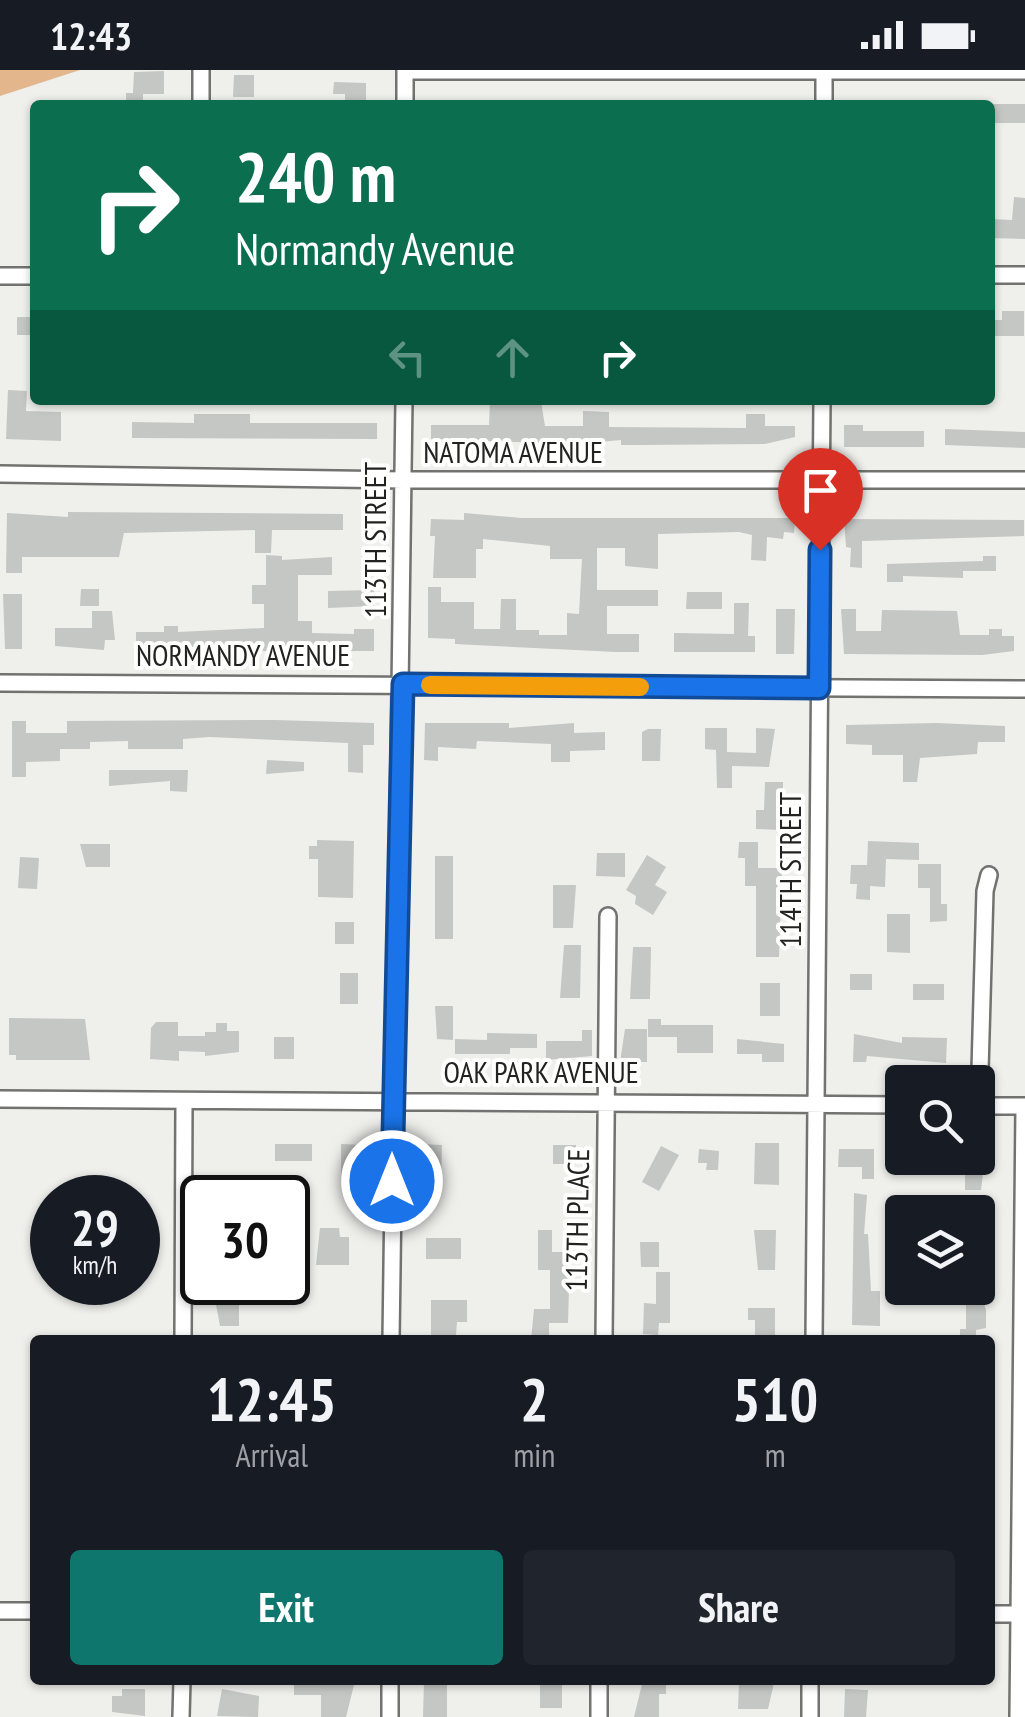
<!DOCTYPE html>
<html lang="en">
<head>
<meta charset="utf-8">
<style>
	body { margin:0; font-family:"PT Sans Narrow",sans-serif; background:#20242c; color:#f1f3f6; height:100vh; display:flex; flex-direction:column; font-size:38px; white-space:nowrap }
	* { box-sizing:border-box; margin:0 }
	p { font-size:32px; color:#9ea1a6 }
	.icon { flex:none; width:55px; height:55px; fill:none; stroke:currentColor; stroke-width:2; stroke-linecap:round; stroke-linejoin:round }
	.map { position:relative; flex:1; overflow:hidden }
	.drawer { position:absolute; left:30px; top:1265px; width:965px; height:350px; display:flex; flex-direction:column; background:#171b24; border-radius:10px; box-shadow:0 2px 8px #0004 }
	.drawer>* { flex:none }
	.guide { position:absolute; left:30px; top:30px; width:965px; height:305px; border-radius:10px; box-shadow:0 2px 8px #0004; background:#0b6e4f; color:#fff; overflow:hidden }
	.fabs { position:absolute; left:885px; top:995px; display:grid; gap:20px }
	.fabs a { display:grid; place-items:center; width:110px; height:110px; border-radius:10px; background:#171b24; box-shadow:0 2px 8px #0004; font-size:50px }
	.speed { position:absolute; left:30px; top:1105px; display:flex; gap:20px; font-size:50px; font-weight:700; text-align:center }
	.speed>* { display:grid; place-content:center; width:130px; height:130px; border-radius:50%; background:#171b24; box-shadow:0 2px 8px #0004; line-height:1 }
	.speed small { font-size:25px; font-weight:400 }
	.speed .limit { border:5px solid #111; border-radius:15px; background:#fff; color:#111 }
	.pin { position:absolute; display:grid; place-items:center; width:85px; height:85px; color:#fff; margin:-102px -42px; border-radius:50% 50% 50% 0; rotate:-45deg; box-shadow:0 0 10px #0007 }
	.pin .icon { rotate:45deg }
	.me { position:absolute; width:110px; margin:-55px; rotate:0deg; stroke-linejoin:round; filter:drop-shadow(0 0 8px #0008) }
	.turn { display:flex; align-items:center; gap:35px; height:210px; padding:0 40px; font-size:45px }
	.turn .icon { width:130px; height:130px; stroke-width:2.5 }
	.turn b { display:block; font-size:70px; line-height:85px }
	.lanes { display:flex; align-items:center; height:95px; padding:0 40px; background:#0003; justify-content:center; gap:50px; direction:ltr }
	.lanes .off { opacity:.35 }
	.eta { display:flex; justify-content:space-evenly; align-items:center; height:170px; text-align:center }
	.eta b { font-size:60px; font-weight:700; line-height:70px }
	.primary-button { display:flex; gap:20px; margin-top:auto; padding:20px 40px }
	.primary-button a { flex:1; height:115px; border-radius:10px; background:#0f766e; color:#fff; font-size:40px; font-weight:700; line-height:115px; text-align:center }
	.primary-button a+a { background:#20242c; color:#f1f3f6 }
	.status { display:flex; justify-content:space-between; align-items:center; height:70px; padding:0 50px; background:#171b24; direction:ltr }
	.status svg { height:28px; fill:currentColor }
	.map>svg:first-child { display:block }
	.green { fill:#e4b68b }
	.building { fill:#c5c7c4 }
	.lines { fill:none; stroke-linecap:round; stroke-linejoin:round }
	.minor-casing { stroke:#727270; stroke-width:20 }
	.minor { stroke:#fff; stroke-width:15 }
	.route-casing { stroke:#114b97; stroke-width:25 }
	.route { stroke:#1a73e8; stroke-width:18 }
	.slow { stroke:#f59e0b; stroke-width:18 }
	.labels { text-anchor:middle; stroke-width:8; stroke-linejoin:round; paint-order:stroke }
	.street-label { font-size:30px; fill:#222221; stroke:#fffffe }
</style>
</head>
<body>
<div class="status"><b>12:43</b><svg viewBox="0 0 49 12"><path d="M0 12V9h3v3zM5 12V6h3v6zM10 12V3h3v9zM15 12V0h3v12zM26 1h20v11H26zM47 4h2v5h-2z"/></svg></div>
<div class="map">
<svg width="1025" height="1647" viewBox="0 0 1025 1647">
	<rect width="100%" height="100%" fill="#efefec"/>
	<!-- green -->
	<path class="green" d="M0 0H80L0 26Z"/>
	<!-- building -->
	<path class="building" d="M164 1V24H143V35H126V23H133L134 2Z
		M234 5H254V27H233Z
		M334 12 366 13V34H345V24H333Z
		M990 34H1025V53H990Z
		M1014 127 1025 128V169L990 168V149L1012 150Z
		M1002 241H1024V266H990V250H1002Z
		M17 247H35V265H17Z
		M8 320 27 321 26 341 61 342V371L6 369Z
		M490 331 541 332 545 356H583V341L609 342V357L746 358V344H765V356H795V367L765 374 639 375H621V370L577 374 431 369V355H489Z
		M194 344H250V353H377V369L132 368V352L194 353Z
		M844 355H863V361H924V377H844Z
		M945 359 1025 362V378L945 375Z
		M68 442 343 444V460H272L271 483H255V460L124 463 119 487H22V503H6L7 443 68 447Z
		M464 443 521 448H795L794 463 784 462 783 469 767 467 766 491 751 490 752 465 739 462 658 464V499L625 496V478H597V520H658V536H607V564H639V582H616L455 574V569L428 568V517H441V532H474V559H500L501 529H516V560H539V565H567V543L579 544 582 489H550V476L483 469V479H476V508H433L435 466H430L431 449 464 450Z
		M844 449 1024 450V466L862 471V498L850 497 851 478 846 477Z
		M266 485 282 486V490L332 487V505H298V551H312V563L354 564V559H374V581H256V576L215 575V581L155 575V580H136V562H164V556H178V562L264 558V534H252V515H266Z
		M983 486H996V501H963V508L903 506V512H887V494L983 491Z
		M81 519H99V536H80Z
		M374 520V536L328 538V521Z
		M687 522H722V539H686Z
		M3 524H22V579H5Z
		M734 533H749L748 566H755V582H674V563L734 564Z
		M776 539H795L794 584H776Z
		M841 539H856V561H881L882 540 957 541 960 565H989V559H1002V566H1014V581L982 585 844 584Z
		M92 541H112L115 570H105L104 580 55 576V558H92Z
		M275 650 374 653V675H363V703L348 702V673L209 667 183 669V679H128V671L90 672V679H60V691L26 692V707H12V651H26V663H67V651Z
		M425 653H509V658L574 653V663L605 662V680L570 681V692H551V674L477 671 476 679 438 677V691L424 690Z
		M936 653 1005 656V672H978L977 684 920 688 917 712H903V685H872V675L846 674V655Z
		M705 658H727V682L756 683V658L775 659 769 697 732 696V718H717L716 680 705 679Z
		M648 659H661L660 691H642V662Z
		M267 690 304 692V701L266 704Z
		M109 700H188L187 722 170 721V711L109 716Z
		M765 712H783V760L756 759V740H764Z
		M317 770 354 771 353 828 318 827V789H309V776H317Z
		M868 771 919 773V790L886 789 885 817 870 816V830L856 829 857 814H850L851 795H867Z
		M739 772H758V798H782L779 887H756V816H745V788H738Z
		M80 774H110V797H86Z
		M597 783H625V807L596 806Z
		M647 785 666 797 655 815 667 822 653 845 635 834 636 826 626 820Z
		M435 786H453V869H435Z
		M20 787 39 788 37 819 18 818Z
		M918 794H941V834H947V851L930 852V818H918Z
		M553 815H576L573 858H553Z
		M887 844H910V883L887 882Z
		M335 852H354V874H335Z
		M564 875H581L580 928H560Z
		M633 877H651L650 929H630Z
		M340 903H358V934H340Z
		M850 904H872V920H850Z
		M760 913H780V946H760Z
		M913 914H944V930H913Z
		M435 936H453V970L437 969Z
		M9 948 85 949 90 990H16V985H9Z
		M648 949H661V955H713V983H677V967H648Z
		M156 952H178V966H205V962H216V953H227V961H239V982L205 986V982L179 981V991L150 989 151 958Z
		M625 959H647V992H620Z
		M582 960H592V986L546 990V971H582Z
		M487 963 537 964V978H510V984H455V969L487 970Z
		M854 964 902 973V967L947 968 946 993 867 986 866 992H853Z
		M274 967H294V989H274Z
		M737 969 784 974V992H762V984H737Z
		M755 1073H779V1115L754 1114Z
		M275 1074H312V1091H275Z
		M341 1074 364 1075V1113L341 1112Z
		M419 1074 442 1075 441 1113 418 1112Z
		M553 1075H576V1094H553Z
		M661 1076 679 1085 659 1121 642 1112Z
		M699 1079 719 1081 718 1100H706L707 1093H698Z
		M839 1079H874V1109H862V1097H838Z
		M978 1081H990V1096H984L981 1120H965V1088H978Z
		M907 1088H938V1100L907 1099Z
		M854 1123 867 1125 864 1164H868L871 1221H880V1256L852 1255Z
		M320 1158H339L340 1167H349V1195H316Z
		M538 1160H552V1182H570L568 1253H549V1270H531L534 1239H550V1200H538Z
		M754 1160H776L775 1200H758Z
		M426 1168H461V1189H426Z
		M640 1172H659V1197H641Z
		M656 1202H670V1253H659L658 1265 643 1264 644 1233 656 1234Z
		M215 1229H239V1256H220Z
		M431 1230H467V1252H457L456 1265H431Z
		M966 1234H984L986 1240V1258L976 1260V1270H960V1259H966Z
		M748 1238H775V1266H755V1250H748Z
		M294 1610 355 1611 346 1647H321V1625H294Z
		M643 1610H666V1624H659V1647H634Z
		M424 1612 447 1613V1647H423Z
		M540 1612H562V1638H540Z
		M739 1613H774L768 1639H738Z
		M122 1619H145V1646L112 1642V1626H122Z
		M222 1619 259 1626 258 1647 217 1646Z
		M845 1619 868 1620 866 1647H844Z"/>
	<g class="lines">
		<!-- minor casing -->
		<g class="minor-casing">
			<path id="minor" d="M405 1H1025
				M201 35V0
				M405 35V0
				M824 35V0
				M990 205H1025
				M0 206H35
				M0 404 404 410H1025
				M0 613 1025 619
				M0 1029 902 1035
				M978 1036H1025
				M979 1036 985 821 989 805
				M183 1270 184 1031
				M391 1270 404 330
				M604 1270 608 846
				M814 1270 822 330
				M0 1541H35
				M990 1544H1025
				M181 1647 182 1610
				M390 1647V1610
				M599 1647V1610
				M810 1647V1610
				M1018 1647 1024 1036"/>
		</g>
		<!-- minor -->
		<use href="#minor" class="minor"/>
	</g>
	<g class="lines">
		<!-- route casing -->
		<g class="route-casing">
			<path id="route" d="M392 1111 403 614 819 618 820 480"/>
		</g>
		<!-- route -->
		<use href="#route" class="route"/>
		<!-- slow -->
		<path class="slow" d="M430 615 640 617"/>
	</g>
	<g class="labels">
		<!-- street labels -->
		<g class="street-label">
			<text x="513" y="393">NATOMA AVENUE</text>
			<text transform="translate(376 470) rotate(-90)" y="10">113TH STREET</text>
			<text x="243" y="596">NORMANDY AVENUE</text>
			<text transform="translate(791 800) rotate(-90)" y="10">114TH STREET</text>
			<text x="541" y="1013">OAK PARK AVENUE</text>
			<text transform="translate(578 1150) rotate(-89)" y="10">113TH PLACE</text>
		</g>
	</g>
</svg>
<div class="fabs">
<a><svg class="icon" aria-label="search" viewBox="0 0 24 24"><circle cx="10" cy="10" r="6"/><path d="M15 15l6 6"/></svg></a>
<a><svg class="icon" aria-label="layers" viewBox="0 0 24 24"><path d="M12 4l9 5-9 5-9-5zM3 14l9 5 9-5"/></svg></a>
</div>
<div class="speed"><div>29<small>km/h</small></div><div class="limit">30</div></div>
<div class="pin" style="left:820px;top:480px;background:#d93025"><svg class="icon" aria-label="arrive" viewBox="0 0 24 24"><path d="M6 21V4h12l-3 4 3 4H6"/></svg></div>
<svg class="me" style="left:392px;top:1111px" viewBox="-20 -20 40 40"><circle r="17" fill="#1a73e8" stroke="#fff" stroke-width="3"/><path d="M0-11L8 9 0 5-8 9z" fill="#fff"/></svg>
<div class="guide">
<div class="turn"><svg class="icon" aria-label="right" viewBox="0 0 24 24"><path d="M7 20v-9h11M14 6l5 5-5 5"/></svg><div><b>240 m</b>Normandy Avenue</div></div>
<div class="lanes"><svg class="icon off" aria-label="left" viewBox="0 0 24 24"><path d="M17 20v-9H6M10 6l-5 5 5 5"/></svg><svg class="icon off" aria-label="ahead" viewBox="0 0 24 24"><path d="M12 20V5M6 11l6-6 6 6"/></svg><svg class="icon" aria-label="right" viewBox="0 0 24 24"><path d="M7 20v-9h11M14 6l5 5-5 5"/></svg></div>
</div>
<section class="drawer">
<div class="eta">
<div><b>12:45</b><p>Arrival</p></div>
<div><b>2</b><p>min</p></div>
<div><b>510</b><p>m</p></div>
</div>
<div class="primary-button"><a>Exit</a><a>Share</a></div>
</section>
</div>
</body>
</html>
